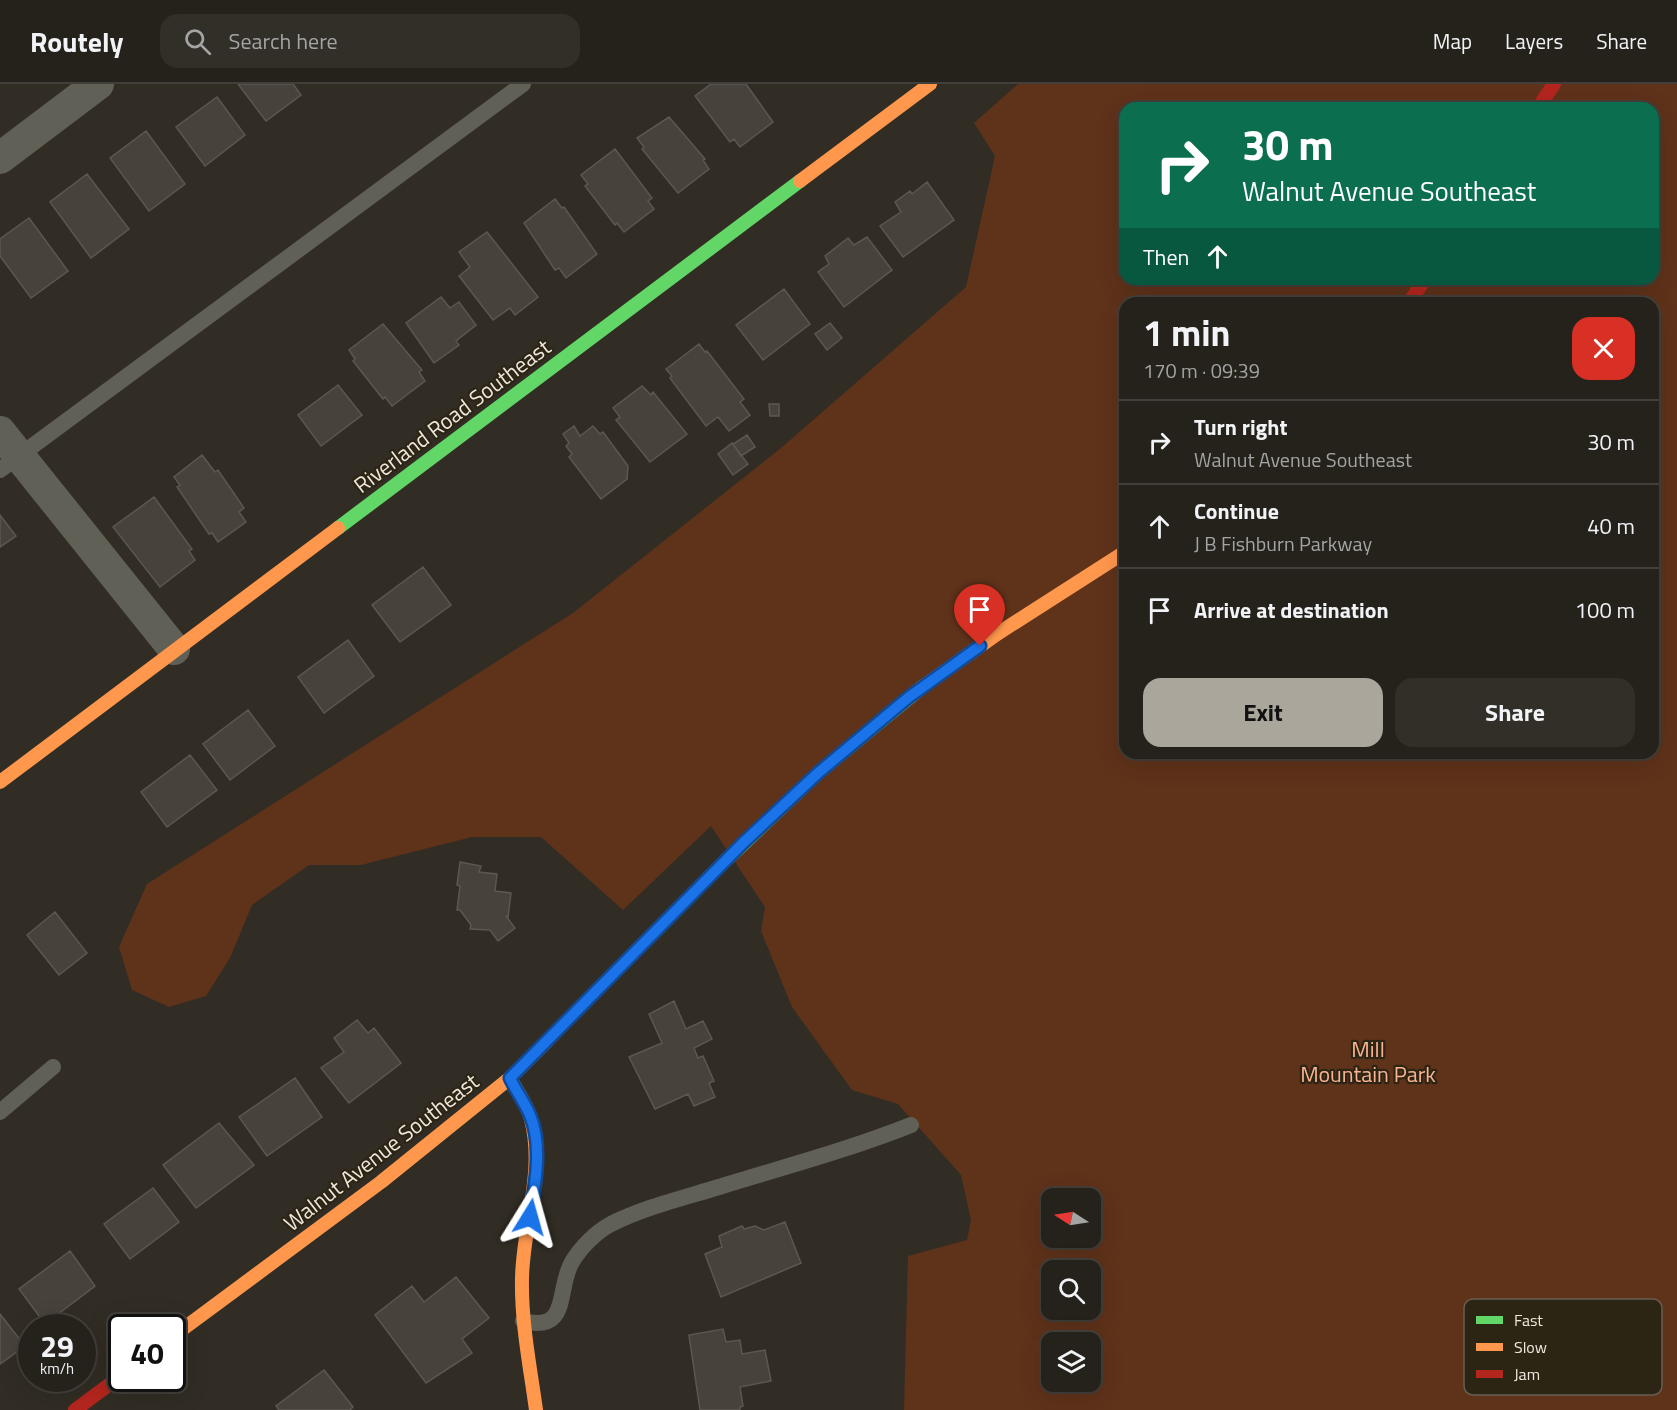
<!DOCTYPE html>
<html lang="en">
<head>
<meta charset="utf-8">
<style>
	body { margin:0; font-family:"Titillium Web",sans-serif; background:#312f28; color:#f1f3f6; height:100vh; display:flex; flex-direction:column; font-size:22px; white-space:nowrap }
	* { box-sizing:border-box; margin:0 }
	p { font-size:20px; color:#a3a4a3 }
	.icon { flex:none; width:33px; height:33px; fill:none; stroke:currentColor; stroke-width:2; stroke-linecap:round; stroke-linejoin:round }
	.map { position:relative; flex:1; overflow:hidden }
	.side { position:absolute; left:1119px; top:213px; width:540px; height:462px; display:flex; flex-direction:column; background:#25221b; border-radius:18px; box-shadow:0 6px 24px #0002,0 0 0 2px #423f3a }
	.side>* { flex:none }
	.banner { position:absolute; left:1119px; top:18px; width:540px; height:183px; border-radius:18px; box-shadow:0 6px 24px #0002,0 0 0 2px #423f3a; background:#0b6e4f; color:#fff; overflow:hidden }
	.needle { width:39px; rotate:282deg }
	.controls { position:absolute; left:1041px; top:1104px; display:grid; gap:12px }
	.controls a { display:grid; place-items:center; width:60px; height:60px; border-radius:12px; background:#25221b; box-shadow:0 6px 24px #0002,0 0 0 2px #423f3a; font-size:30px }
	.speed { position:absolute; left:18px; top:1230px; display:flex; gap:12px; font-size:30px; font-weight:700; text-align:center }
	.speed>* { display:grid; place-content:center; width:78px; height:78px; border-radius:50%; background:#25221b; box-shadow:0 6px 24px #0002,0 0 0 2px #423f3a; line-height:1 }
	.speed small { font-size:15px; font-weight:400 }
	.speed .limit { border:3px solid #111; border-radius:9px; background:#fff; color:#111 }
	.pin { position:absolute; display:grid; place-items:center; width:51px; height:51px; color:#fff; margin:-62px -26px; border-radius:50% 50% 50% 0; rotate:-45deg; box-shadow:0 0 6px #0007 }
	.pin .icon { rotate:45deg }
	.me { position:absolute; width:66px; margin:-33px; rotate:8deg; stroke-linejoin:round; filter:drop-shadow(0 0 4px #0008) }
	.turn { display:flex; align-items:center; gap:21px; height:126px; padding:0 24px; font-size:27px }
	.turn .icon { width:78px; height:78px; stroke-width:2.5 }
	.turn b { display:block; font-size:42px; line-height:51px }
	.then { display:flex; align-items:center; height:57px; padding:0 24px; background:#0003; gap:12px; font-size:22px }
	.round { display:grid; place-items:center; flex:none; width:63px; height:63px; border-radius:18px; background:#312f28 }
	.head { display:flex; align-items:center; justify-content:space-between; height:102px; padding:0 24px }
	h1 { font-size:36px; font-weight:700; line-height:45px }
	.action { display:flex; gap:12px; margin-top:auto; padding:12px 24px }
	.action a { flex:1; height:69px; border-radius:18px; background:#aba69c; color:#111; font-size:24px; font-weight:700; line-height:69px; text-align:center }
	.action a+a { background:#312f28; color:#f1f3f6 }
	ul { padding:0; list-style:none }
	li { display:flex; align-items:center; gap:18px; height:84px; padding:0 24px; border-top:2px solid #423f3a }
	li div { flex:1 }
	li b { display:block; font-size:22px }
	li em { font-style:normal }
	header { display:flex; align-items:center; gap:36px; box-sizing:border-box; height:84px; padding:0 30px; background:#25221b; border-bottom:2px solid #423f3a }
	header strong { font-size:28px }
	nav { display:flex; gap:33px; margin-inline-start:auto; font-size:21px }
	.search { width:420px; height:54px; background:#312f28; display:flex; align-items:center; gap:15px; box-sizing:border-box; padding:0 21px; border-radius:18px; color:#a3a4a3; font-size:22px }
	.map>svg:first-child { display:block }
	.green { fill:#5f321a; fill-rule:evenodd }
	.building { fill:#47423b; stroke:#5c5751; stroke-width:1.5 }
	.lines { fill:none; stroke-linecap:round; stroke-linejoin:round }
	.lane { stroke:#616056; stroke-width:16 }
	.street { stroke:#616056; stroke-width:32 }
	.fast { stroke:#63d668; stroke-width:14 }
	.slow { stroke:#ff974d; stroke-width:14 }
	.jam { stroke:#b3261e; stroke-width:14 }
	.route-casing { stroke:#114b97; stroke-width:15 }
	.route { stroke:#1a73e8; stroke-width:10 }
	.labels { text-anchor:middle; stroke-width:4.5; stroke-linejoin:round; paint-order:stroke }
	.street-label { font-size:22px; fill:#ede7dd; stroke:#2d2514 }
	.park-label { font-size:22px; fill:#fab291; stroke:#2d2514 }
	.key { fill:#2d2514; stroke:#675f50; stroke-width:1.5 }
	.key-label { font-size:16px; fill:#ede7dd }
</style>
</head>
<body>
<header>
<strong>Routely</strong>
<div class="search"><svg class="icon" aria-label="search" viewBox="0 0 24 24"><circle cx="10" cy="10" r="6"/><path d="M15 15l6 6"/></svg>Search here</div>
<nav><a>Map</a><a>Layers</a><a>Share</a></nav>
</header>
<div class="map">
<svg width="1677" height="1326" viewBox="0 0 1677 1326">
	<rect width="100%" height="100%" fill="#312d24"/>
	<!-- green -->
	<path class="green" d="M1018 0H1677V1326H904L908 1172 967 1156 971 1136 961 1091 898 1020 852 1006 792 923 761 847 765 823 711 742 623 826 541 753H472L361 781H309L252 821 230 874 206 912 169 923 132 906 119 863 147 800 573 529 781 364 966 203 995 72 974 39ZM1125 24H1653V195H1125ZM1125 219H1653V669H1125ZM1052 1114H1090V1154H1052ZM1052 1186H1090V1226H1052ZM1052 1258H1090V1298H1052Z"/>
	<!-- building -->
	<path class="building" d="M238 0H293L301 11 266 37Z
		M711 0H746L773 38 740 63 734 55 730 58 695 12Z
		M217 13 245 51 205 82 176 43Z
		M669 33 705 75 703 76 709 85 678 109 642 65 644 63 637 54Z
		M146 47 185 100 149 127 110 74Z
		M615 65 652 114 648 117 654 125 624 148 617 139 615 141 585 102 588 100 581 91Z
		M87 90 129 145 91 174 50 118Z
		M927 98 954 136 903 173 880 142 901 128 895 118 910 107 912 110Z
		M555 115 562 124 564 123 597 170 566 194 559 184 555 186 524 139Z
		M29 134 68 187 31 214 0 172V155Z
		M487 148 538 213 515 231 510 224 493 236 459 192 470 183 459 168Z
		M867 153 892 186 844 223 818 188 829 180 825 172 848 154 854 161Z
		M784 205 810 240 763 276 736 241Z
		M441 213 450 224 459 218 476 241 456 257 459 261 434 279 406 239Z
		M830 239 842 254 827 266 815 250Z
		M383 240 422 286 419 288 425 297 392 322 385 313 383 315 353 277 355 275 349 266Z
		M699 260 705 268 707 267 744 315 740 318 750 331 729 347 718 333 706 342 670 294 672 292 666 285Z
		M338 301 362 331 321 362 298 331Z
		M642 302 651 311 653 308 687 350 650 378 616 336 620 333 613 324Z
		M769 320H779V332H770Z
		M574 342 580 352 593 342 600 350 603 348 628 382 627 395 601 415 569 373 572 370 566 362 569 359 563 350Z
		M747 351 755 363 741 372 733 360Z
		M732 359 748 380 733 391 718 370Z
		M202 371 215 388 218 386 244 424 239 428 246 438 218 458 212 449 209 450 177 403 180 401 174 393Z
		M154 413 192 465 189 467 195 476 160 503 113 443Z
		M0 431 16 452 0 463Z
		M423 483 451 521 400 558 372 521Z
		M348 556 374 592 324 629 298 593Z
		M248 626 275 662 230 696 203 660Z
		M190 671 217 706 167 743 141 708Z
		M460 778 481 782 479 788 497 790 495 807 511 809 508 833 506 832 515 844 498 857 490 846 470 845 471 841 460 826H457L460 802 457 801Z
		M55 828 87 869 59 891 27 851Z
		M674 917 686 945 703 937 712 955 694 964 698 974 703 972 714 997 709 999 715 1013 694 1022 688 1010 655 1025 629 973 662 959 649 930Z
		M357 936 368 949 374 944 401 979 349 1019 321 984 344 968 334 954Z
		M295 994 322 1033 267 1072 239 1033Z
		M219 1039 254 1081 196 1124 163 1081Z
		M153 1104 179 1138 130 1175 104 1140Z
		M785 1138 801 1179 721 1213 705 1170 722 1163 719 1152 742 1142 744 1145 755 1142 764 1146Z
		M70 1167 95 1202 45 1240 19 1205Z
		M456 1193 489 1234 462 1255 472 1269 426 1299 375 1231 412 1202 424 1218Z
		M0 1230 25 1262 0 1280Z
		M723 1245 726 1258 740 1256 742 1270 765 1266 771 1297 740 1303 743 1322 740 1323V1326H700L689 1251Z
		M324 1286 353 1323 350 1326H279L276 1322Z"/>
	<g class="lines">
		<!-- lane -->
		<path class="lane" d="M0 386 523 0
			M0 1028 53 983
			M523 1237C571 1249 556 1205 572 1178 581 1163 596 1148 611 1140 645 1123 683 1114 719 1103 784 1083 848 1066 911 1041"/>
		<!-- street -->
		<path class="street" d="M0 74 98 0
			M0 348 174 565"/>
		<!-- fast -->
		<path class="fast" d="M338 444 800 97
			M719 783 818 689 921 604"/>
		<!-- slow -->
		<path class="slow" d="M800 97 930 0
			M921 604 997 550 1125 468
			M0 698 338 444
			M510 994C517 1007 527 1020 531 1035 545 1088 523 1141 522 1194 521 1238 530 1282 536 1326
			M172 1253 381 1098 510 994 547 957"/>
		<!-- jam -->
		<path class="jam" d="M1538 24 1554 0
			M1409 219 1425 195
			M547 957 719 783
			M75 1326 122 1291"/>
	</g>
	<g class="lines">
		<!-- route casing -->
		<g class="route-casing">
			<path id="route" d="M530 1133C535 1101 543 1062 530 1031 525 1019 516 1007 510 994L743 759 818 689 909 613 980 562"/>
		</g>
		<!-- route -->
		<use href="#route" class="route"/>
	</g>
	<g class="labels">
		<!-- street labels -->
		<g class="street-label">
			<text transform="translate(452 332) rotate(-37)" y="8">Riverland Road Southeast</text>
			<text transform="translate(381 1068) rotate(-38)" y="8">Walnut Avenue Southeast</text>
		</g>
		<!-- park labels -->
		<g class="park-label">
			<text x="1368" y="973">Mill<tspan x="1368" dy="25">Mountain Park</tspan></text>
		</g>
	</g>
	<!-- legend -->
	<rect x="1464" y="1215" width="198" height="96" rx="9" class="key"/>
	<rect x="1476" y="1232" width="27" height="8" fill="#63d668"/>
	<rect x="1476" y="1259" width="27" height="8" fill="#ff974d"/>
	<rect x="1476" y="1286" width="27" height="8" fill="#b3261e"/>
	<g class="key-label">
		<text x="1514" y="1242">Fast</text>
		<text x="1514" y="1269">Slow</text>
		<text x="1514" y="1296">Jam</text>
	</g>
</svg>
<div class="controls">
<a><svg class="needle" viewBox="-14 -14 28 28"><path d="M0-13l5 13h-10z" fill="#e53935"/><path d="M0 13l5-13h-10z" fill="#a3a4a3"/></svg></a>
<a><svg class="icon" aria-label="search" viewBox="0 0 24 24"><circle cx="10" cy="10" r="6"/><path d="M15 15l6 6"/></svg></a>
<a><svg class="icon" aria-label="layers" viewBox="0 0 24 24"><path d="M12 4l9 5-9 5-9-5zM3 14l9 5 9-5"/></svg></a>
</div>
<div class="speed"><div>29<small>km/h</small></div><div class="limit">40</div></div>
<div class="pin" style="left:980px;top:562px;background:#d93025"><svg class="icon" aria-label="arrive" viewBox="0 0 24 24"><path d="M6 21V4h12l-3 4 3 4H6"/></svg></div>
<svg class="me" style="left:530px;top:1133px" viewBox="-20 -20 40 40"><path d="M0-17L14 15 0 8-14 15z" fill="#1a73e8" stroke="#fff" stroke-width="4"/></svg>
<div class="banner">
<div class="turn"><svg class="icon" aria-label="right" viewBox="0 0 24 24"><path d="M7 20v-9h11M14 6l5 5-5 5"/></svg><div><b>30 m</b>Walnut Avenue Southeast</div></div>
<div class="then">Then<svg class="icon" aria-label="ahead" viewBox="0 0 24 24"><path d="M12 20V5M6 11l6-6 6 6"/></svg></div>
</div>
<section class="side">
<div class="head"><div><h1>1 min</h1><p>170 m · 09:39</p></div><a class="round" style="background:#d93025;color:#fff"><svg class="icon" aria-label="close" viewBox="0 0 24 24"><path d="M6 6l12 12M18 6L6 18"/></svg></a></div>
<ul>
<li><svg class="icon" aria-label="right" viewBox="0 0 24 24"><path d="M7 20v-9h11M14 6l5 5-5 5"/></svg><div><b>Turn right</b><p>Walnut Avenue Southeast</p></div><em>30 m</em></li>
<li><svg class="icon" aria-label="ahead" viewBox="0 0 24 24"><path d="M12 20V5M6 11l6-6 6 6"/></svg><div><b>Continue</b><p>J B Fishburn Parkway</p></div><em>40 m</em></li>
<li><svg class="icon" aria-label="arrive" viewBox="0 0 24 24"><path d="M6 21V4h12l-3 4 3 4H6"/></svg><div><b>Arrive at destination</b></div><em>100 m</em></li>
</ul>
<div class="action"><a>Exit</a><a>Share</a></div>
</section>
</div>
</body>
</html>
